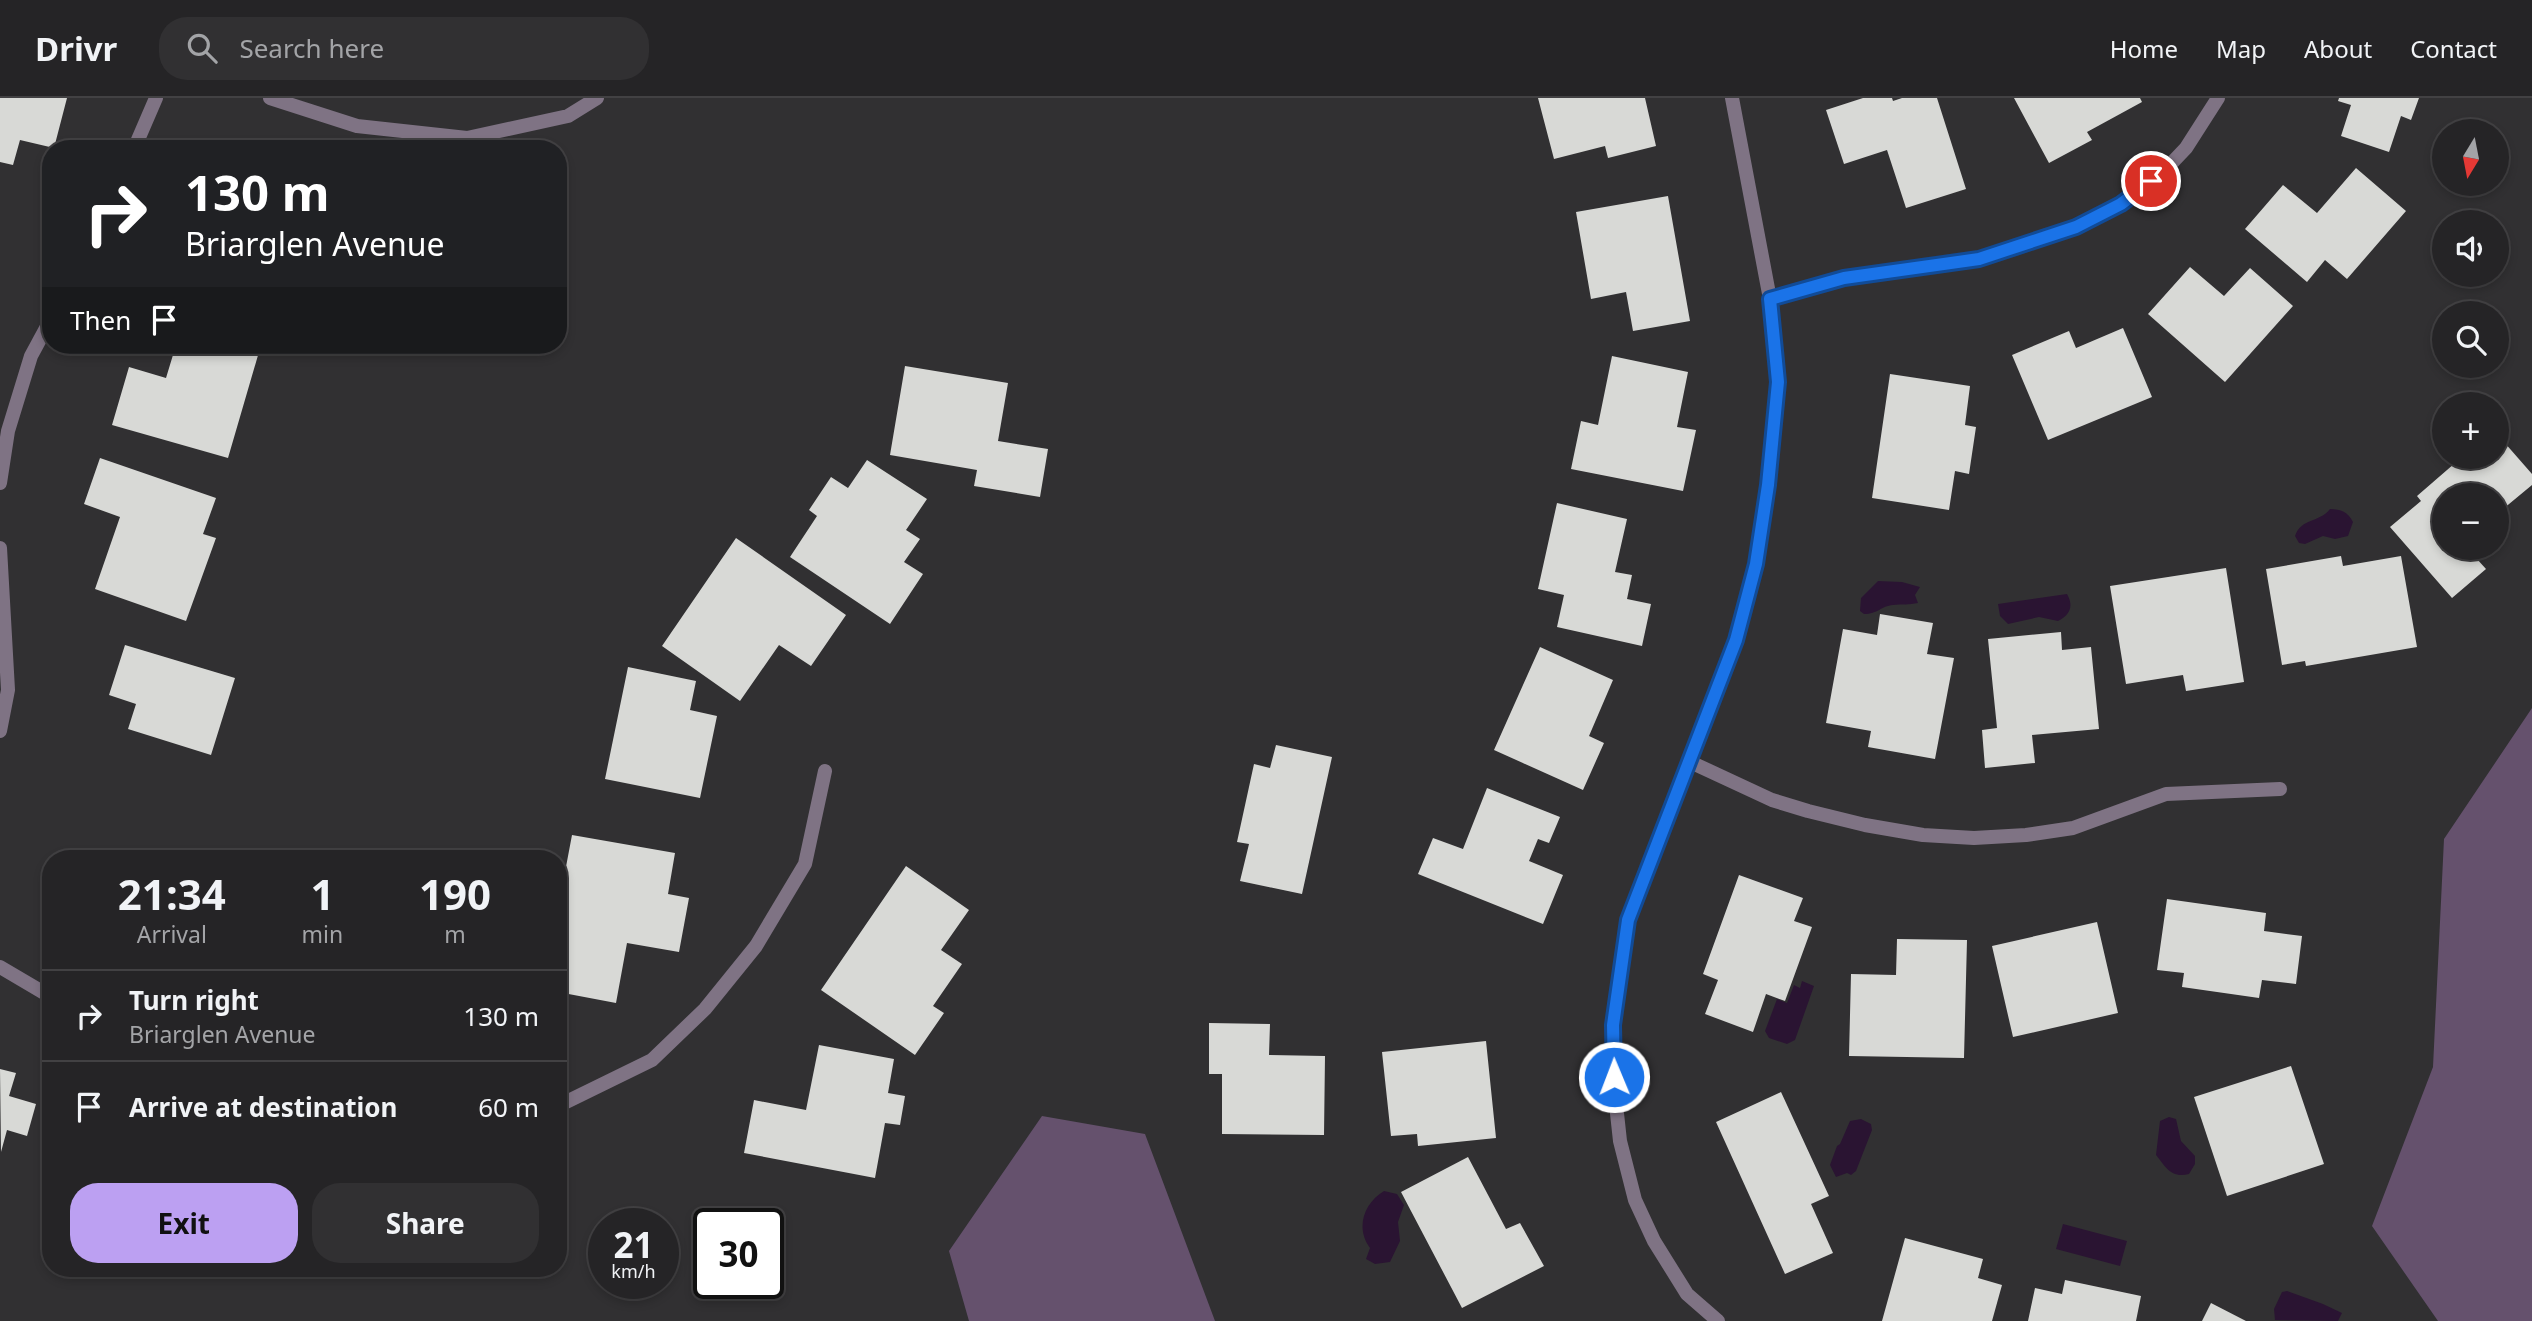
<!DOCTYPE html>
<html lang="en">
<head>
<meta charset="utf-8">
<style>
	body { margin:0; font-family:"Noto Sans",sans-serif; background:#313032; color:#f1f3f6; height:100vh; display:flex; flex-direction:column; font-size:26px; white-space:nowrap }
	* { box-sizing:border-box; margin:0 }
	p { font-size:23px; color:#a3a4a7 }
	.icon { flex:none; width:38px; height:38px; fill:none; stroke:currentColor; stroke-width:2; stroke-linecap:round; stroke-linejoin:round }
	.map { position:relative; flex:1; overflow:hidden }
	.drawer { position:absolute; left:42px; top:752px; width:525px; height:427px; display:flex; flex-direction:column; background:#252426; border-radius:28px; box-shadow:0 4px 10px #0003,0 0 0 2px #424143 }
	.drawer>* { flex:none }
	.guide { position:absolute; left:42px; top:42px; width:525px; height:214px; border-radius:28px; box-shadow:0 4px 10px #0003,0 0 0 2px #424143; background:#202124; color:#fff; overflow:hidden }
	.needle { width:46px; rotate:190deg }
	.fabs { position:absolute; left:2432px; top:21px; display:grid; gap:14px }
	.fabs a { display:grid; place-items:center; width:77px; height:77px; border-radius:50%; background:#252426; box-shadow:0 4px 10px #0003,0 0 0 2px #424143; font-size:35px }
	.speed { position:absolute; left:588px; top:1110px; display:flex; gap:14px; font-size:35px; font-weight:700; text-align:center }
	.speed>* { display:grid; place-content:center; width:91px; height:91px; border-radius:50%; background:#252426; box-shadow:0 4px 10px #0003,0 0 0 2px #424143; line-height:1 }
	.speed small { font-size:18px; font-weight:400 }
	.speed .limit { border:4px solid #111; border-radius:10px; background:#fff; color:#111 }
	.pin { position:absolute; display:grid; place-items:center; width:60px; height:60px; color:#fff; margin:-30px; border:4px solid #fff; border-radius:50%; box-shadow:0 2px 7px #0007 }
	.me { position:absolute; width:77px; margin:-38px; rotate:359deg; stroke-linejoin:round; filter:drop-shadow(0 0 5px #0008) }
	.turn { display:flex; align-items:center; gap:24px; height:147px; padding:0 28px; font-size:32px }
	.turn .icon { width:91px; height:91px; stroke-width:2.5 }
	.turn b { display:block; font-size:49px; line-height:60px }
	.then { display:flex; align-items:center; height:66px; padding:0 28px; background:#0003; gap:14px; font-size:26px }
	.eta { display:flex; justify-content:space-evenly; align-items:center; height:119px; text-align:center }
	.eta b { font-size:42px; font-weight:700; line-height:49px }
	.cta { display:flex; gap:14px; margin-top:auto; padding:14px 28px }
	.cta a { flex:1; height:80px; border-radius:28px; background:#bca0f2; color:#111; font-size:28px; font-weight:700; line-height:80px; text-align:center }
	.cta a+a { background:#313032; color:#f1f3f6 }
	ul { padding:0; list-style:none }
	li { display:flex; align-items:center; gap:21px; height:91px; padding:0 28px; border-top:2px solid #424143 }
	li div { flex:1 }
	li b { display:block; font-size:26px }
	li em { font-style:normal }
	header { display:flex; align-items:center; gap:42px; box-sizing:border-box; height:98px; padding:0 35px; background:#252426; border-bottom:2px solid #424143 }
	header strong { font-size:33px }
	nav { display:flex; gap:38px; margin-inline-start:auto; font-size:24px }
	.search { width:490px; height:63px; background:#313032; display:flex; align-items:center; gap:18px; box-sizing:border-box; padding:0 24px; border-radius:28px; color:#a3a4a7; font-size:26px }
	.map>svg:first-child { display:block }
	.green { fill:#65516d }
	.water { fill:#2a1432 }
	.building { fill:#d8d9d6 }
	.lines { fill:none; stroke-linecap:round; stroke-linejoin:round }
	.minor { stroke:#7f7384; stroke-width:14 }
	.route-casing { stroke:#114b97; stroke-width:18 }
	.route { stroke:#1a73e8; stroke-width:12 }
</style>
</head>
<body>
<header>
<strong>Drivr</strong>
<div class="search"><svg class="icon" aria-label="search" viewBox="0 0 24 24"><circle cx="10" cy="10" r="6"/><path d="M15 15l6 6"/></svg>Search here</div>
<nav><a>Home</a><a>Map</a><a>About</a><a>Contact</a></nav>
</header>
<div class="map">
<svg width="2532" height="1223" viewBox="0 0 2532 1223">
	<rect width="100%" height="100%" fill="#313032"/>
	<!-- green -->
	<path class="green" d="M2532 610V1223H2438L2372 1128 2433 969 2444 741Z
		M1042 1018 1145 1036 1215 1223H969L949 1153Z"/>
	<!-- water -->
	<path class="water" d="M2330 411C2341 411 2348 414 2353 424L2348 438 2335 441 2323 438 2305 446 2299 445 2295 438C2301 420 2319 425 2330 411Z
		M1878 483 1902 484 1920 489 1915 497 1918 505C1909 507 1902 506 1893 507 1881 508 1878 516 1864 516L1860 513 1861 500Z
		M2067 496C2074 508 2070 517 2058 523L2039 519 2008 526 2000 518 1998 506Z
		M1802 883 1814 888 1795 942 1787 946 1769 940 1765 933 1777 901 1787 905 1794 887 1800 890Z
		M2169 1019 2176 1021 2181 1043 2195 1058V1066L2189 1076C2171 1081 2165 1068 2156 1057L2160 1023Z
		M1861 1021 1871 1026 1872 1032 1856 1073 1851 1077 1847 1075 1836 1079 1830 1067 1837 1048 1840 1046 1850 1023Z
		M1384 1093 1397 1096 1404 1107 1398 1124 1400 1143 1390 1164 1375 1166 1366 1161 1370 1150C1355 1130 1364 1105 1384 1093Z
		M2063 1126 2127 1143 2120 1168 2056 1151Z
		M2287 1193 2323 1206 2342 1215 2338 1223 2275 1222 2274 1211 2282 1194Z"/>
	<!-- building -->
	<path class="building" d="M0 0H67L54 50 20 42 13 67 0 64Z
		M1538 0H1645L1656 48 1608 60 1605 48 1554 61Z
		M1863 0H1892L1893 3 1902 0H1937L1966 91 1906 110 1887 52 1844 66 1826 12Z
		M2014 0H2140L2142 4 2087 34 2092 42 2049 65Z
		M2339 0H2419L2411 22 2401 18 2389 54 2341 38 2351 7 2338 3Z
		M2356 70 2406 113 2347 181 2325 162 2307 184 2245 131 2283 87 2317 115Z
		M1668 98 1690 223 1633 233 1626 194 1591 201 1576 114Z
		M2190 169 2224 198 2250 170 2293 208 2225 284 2148 216Z
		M2123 230 2152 299 2048 342 2012 257 2069 233 2076 250Z
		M176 247H261L228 360 112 327 129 269 166 280Z
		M1612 258 1688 274 1677 329 1696 332 1683 393 1571 371 1581 323 1598 327Z
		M905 268 1008 285 998 343 1048 351 1040 399 974 388 977 372 890 357Z
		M1890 276 1970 288 1965 327 1976 329 1969 376 1955 373 1949 412 1872 400Z
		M2497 336 2532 376V387L2497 416V397H2445V450H2467L2486 471 2452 500 2390 429 2421 403 2417 398 2462 359H2497Z
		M100 360 216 400 203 436 216 440 186 523 95 491 120 419 84 406Z
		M867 362 927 401 906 432 920 441 904 464 923 476 890 526 790 459 817 418 809 412 831 379 848 390Z
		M1557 405 1627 421 1615 474 1632 477 1627 501 1651 506 1642 548 1557 529 1564 497 1538 491Z
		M736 440 846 517 811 568 779 547 740 603 662 548Z
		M2341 458 2343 468 2401 458 2417 549 2306 568 2305 563 2282 567 2266 471Z
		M2226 470 2244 584 2186 593 2183 577 2126 586 2110 488Z
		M1880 516 1933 525 1927 556 1954 560 1935 661 1868 649 1871 633 1826 625 1843 531 1877 537Z
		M2061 534 2062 552 2091 549 2099 631 2032 637 2035 665 1985 670 1982 632 1997 630 1988 541Z
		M125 547 235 580 211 657 128 631 136 606 109 597Z
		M1540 549 1613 582 1589 638 1604 645 1583 692 1494 652Z
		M628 569 696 583 690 612 717 618 700 700 605 681Z
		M1276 647 1332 659 1302 796 1240 783 1249 746 1237 744 1254 666 1270 670Z
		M1487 690 1560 719 1549 745 1538 741 1529 763 1563 777 1543 826 1418 776 1433 740 1463 751Z
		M572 737 675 755 668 796 689 800 679 854 627 845 616 905 558 894V811Z
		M906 768 969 812 941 852 962 866 933 908 944 915 915 957 821 892Z
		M1739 777 1803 800 1794 823 1812 829 1785 903 1766 896 1753 934 1705 916 1718 882 1703 876Z
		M2167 801 2266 815 2264 833 2302 838 2296 886 2262 882 2259 900 2182 889 2184 875 2157 872Z
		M2097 824 2118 915 2013 939 1992 848Z
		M1897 841 1967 842 1964 960 1849 958 1851 876 1896 877Z
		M1209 925 1270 926 1269 957 1325 958 1324 1037 1222 1036V976H1209Z
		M1486 943 1496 1040 1418 1048 1417 1036 1391 1038 1382 954Z
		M819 947 894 961 888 995 905 998 900 1027 885 1025 875 1080 744 1055 754 1002 806 1012Z
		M2291 968 2324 1066 2227 1098 2194 999Z
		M0 971 16 975 9 998 36 1006 27 1038 7 1032 1 1054Z
		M1781 994 1829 1098 1811 1106 1833 1155 1785 1176 1716 1024Z
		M1468 1059 1506 1131 1520 1125 1544 1168 1462 1210 1401 1094Z
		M1905 1140 1983 1161 1978 1180 2002 1187 1992 1223H1882Z
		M2065 1182 2141 1198 2136 1223H2028L2035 1190 2062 1196Z
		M2211 1205 2246 1223H2202Z"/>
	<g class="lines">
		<!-- minor -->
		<path class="minor" d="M270 0 357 28 467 40 568 18 597 0
			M134 51 156 0
			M1770 201 1844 180 1979 161 2076 129 2121 106 2166 71 2186 50 2218 0
			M0 385 8 333 31 258 51 221
			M0 450 8 592 0 633
			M1688 663 1772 702 1808 713 1865 727 1923 737 1974 740 2026 737 2073 730 2166 696 2280 691
			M0 869 51 899
			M558 1008 652 962 705 911 756 848 805 766 825 673
			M1718 1223 1687 1196 1654 1143 1635 1102 1620 1043 1615 997 1613 927 1628 822 1688 663 1736 542 1756 466 1768 387 1778 284 1770 201 1732 0"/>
	</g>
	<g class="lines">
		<!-- route casing -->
		<g class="route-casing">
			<path id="route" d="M1614 979 1613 927 1628 822 1736 542 1756 466 1768 387 1778 284 1770 201 1844 180 1979 161 2076 129 2121 106 2151 83"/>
		</g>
		<!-- route -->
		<use href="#route" class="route"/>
	</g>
</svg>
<div class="fabs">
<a><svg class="needle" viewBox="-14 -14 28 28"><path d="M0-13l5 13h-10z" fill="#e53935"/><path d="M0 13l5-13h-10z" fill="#a3a4a7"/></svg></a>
<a><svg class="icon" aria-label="sound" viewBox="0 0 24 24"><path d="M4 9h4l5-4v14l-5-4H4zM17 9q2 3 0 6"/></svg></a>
<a><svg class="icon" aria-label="search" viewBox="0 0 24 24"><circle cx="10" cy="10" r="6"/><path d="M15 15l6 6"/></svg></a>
<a>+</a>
<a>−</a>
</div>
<div class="speed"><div>21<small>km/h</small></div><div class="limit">30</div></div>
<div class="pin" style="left:2151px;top:83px;background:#d93025"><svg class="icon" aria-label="arrive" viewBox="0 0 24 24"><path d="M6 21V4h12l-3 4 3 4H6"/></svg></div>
<svg class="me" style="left:1614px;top:979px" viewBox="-20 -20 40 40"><circle r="17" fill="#1a73e8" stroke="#fff" stroke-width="3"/><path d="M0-11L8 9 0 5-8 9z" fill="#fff"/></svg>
<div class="guide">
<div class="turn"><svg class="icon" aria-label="right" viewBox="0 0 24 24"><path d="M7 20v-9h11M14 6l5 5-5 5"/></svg><div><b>130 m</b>Briarglen Avenue</div></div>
<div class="then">Then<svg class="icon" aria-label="arrive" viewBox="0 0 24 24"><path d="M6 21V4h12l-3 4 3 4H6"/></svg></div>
</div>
<section class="drawer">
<div class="eta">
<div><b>21:34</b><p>Arrival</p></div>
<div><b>1</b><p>min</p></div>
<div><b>190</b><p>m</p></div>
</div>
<ul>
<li><svg class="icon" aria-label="right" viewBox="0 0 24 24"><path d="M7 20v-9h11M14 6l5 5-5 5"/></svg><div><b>Turn right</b><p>Briarglen Avenue</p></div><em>130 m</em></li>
<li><svg class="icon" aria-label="arrive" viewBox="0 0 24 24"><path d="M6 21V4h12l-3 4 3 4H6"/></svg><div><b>Arrive at destination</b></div><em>60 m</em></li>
</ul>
<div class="cta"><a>Exit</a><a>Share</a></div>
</section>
</div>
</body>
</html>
